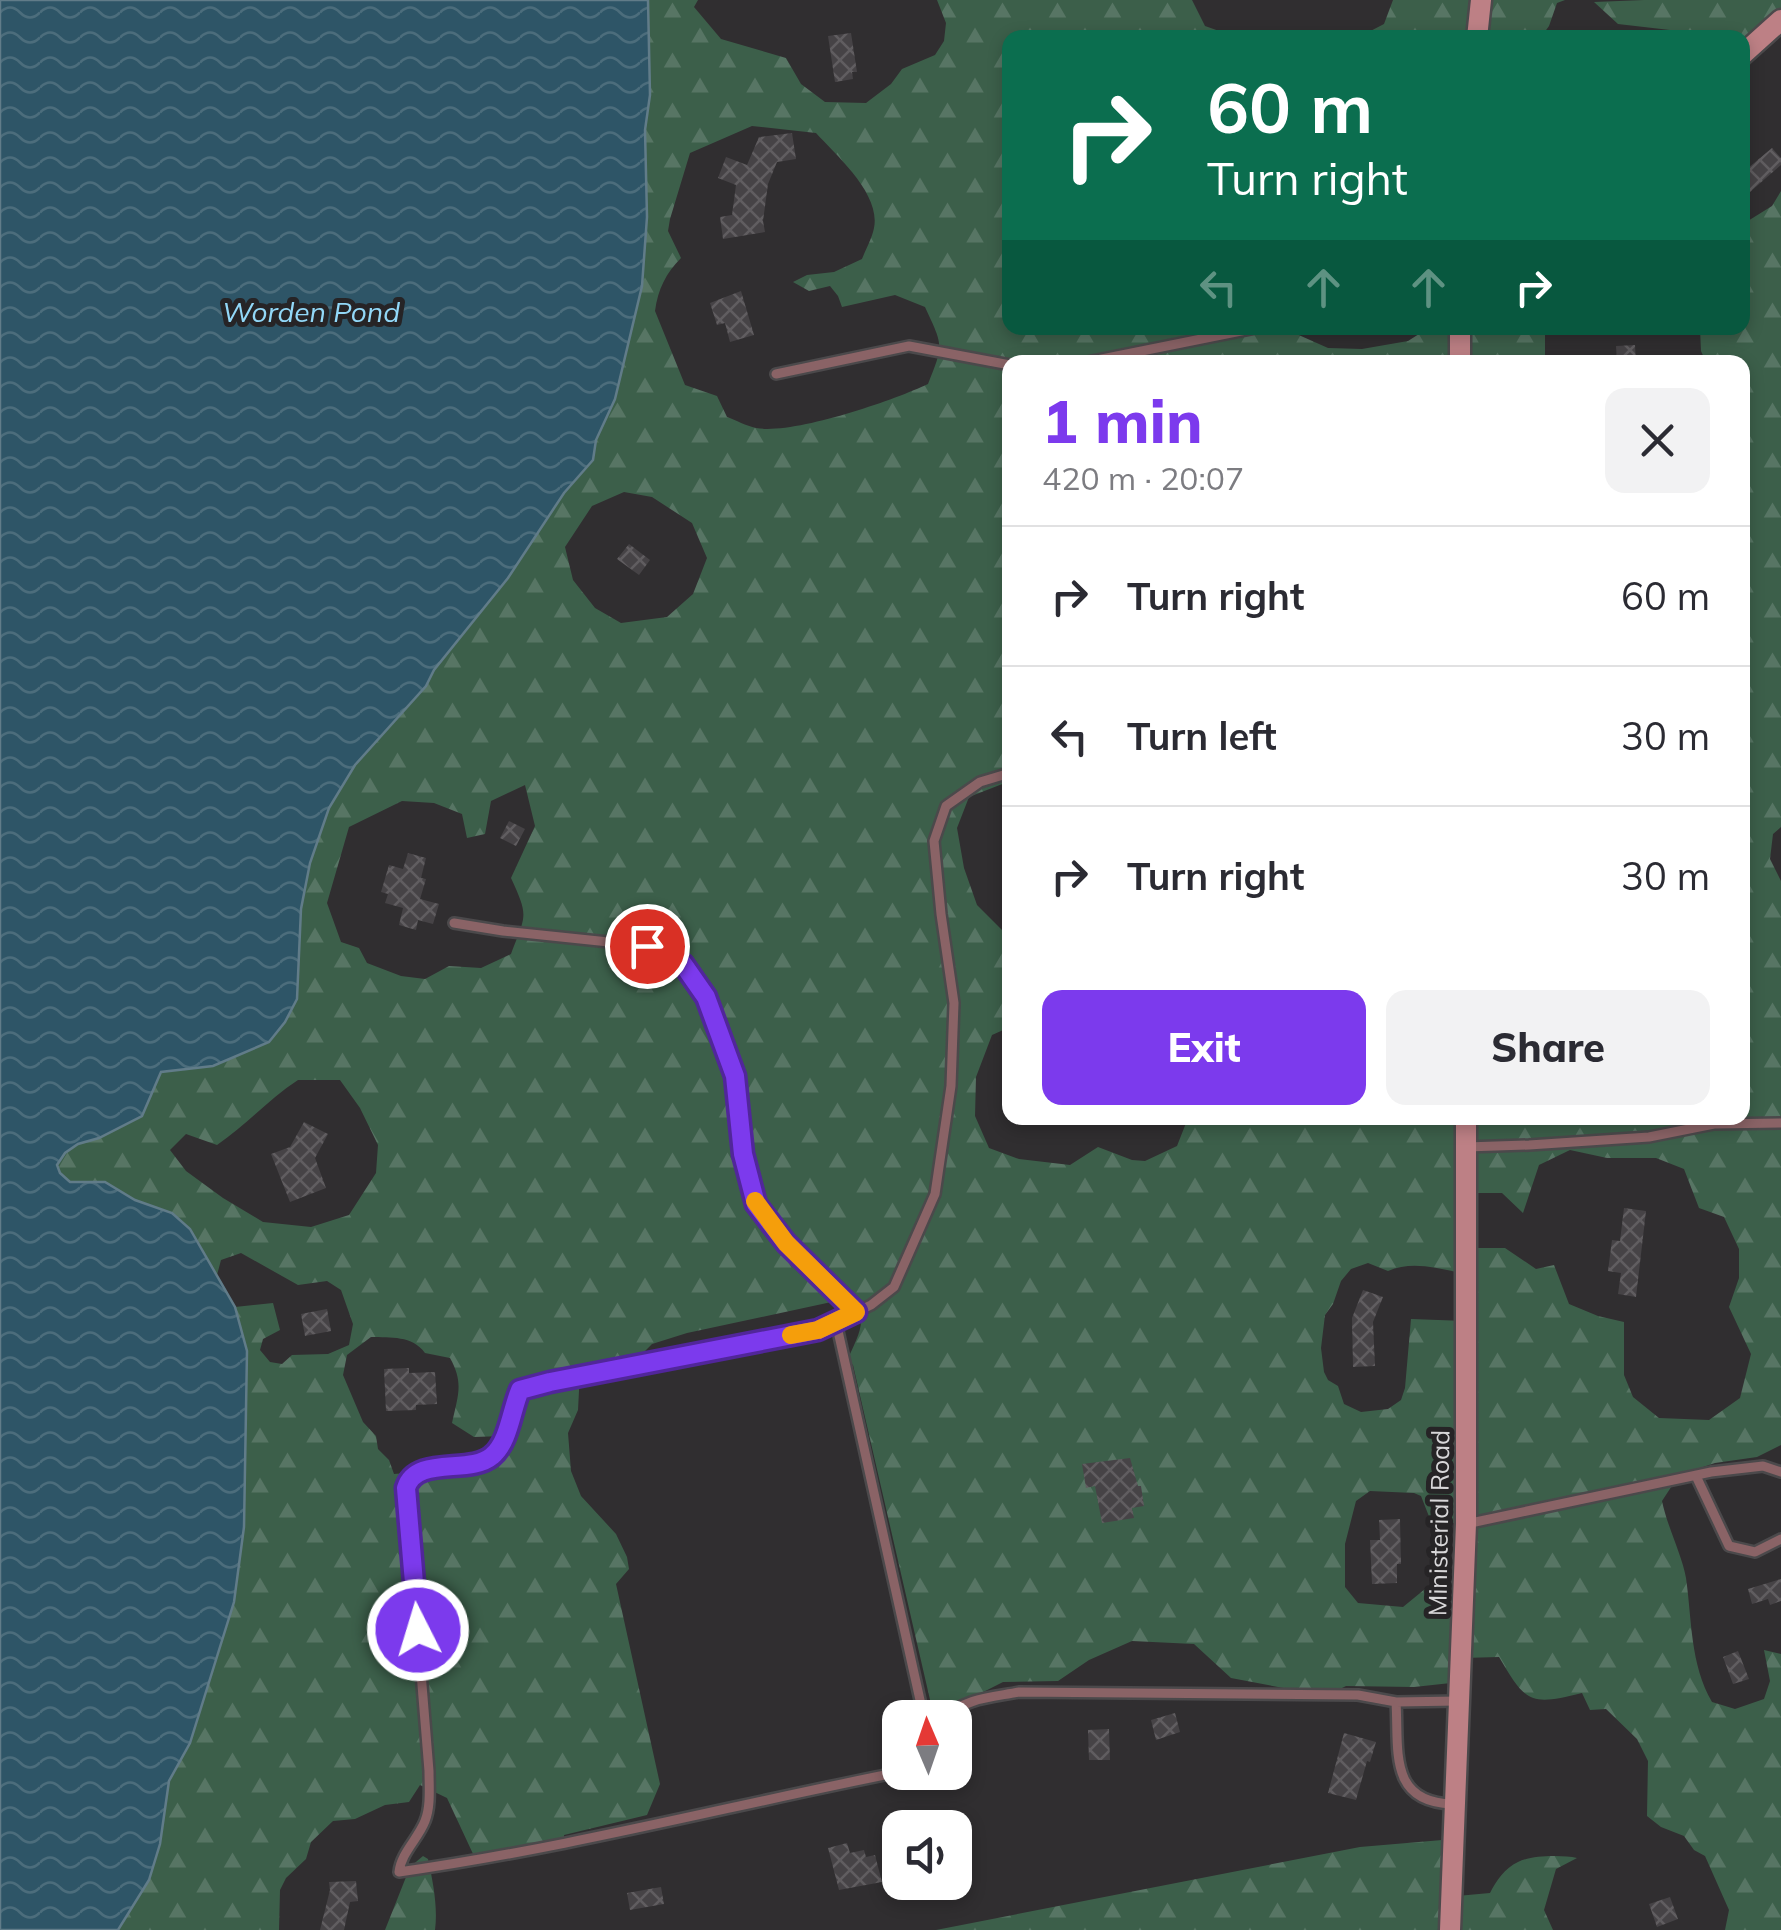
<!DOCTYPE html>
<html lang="en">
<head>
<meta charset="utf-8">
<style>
	body { margin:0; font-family:Mulish,sans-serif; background:#f2f2f3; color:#2b2b33; height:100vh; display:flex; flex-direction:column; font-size:38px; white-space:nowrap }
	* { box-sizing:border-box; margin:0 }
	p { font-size:32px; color:#7c7c81 }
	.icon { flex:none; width:55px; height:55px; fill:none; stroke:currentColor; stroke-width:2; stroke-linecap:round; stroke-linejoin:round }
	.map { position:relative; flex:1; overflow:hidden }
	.panel { position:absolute; left:1002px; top:355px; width:748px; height:770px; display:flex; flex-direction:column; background:#fff; border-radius:20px; box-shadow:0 5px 15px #0003 }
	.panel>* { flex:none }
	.banner { position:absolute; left:1002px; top:30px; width:748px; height:305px; border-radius:20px; box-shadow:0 5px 15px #0003; background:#0b6e4f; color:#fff; overflow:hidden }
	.needle { width:65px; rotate:358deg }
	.controls { position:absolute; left:882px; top:1700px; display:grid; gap:20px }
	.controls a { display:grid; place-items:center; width:90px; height:90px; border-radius:20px; background:#fff; box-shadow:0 5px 15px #0003; font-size:50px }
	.pin { position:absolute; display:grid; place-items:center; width:85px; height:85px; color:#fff; margin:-42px; border:5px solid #fff; border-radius:50%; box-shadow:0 2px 10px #0007 }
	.me { position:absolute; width:110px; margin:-55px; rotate:355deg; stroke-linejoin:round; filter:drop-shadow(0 0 8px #0008) }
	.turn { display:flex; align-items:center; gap:35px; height:210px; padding:0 40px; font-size:45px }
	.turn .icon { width:130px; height:130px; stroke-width:2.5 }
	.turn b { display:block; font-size:70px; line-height:85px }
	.lanes { display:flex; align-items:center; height:95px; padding:0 40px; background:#0003; justify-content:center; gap:50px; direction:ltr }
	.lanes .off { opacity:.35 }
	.round { display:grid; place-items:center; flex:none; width:105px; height:105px; border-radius:20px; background:#f2f2f3 }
	.head { display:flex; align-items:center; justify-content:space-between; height:170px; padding:0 40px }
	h1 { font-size:60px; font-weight:800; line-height:75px; color:#7c3aed }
	.primary-button { display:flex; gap:20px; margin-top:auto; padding:20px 40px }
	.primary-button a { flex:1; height:115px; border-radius:20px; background:#7c3aed; color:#fff; font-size:40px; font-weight:800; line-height:115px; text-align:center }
	.primary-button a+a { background:#f2f2f3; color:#2b2b33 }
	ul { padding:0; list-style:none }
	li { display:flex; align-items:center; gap:30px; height:140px; padding:0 40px; border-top:2px solid #e1e1e2 }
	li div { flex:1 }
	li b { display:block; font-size:38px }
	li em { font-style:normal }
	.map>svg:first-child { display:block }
	.forest { fill:url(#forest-firs); fill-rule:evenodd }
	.water { fill:url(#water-waves); stroke:#617c89; stroke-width:2.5 }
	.building { fill:url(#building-cross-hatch) }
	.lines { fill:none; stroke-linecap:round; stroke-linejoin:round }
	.lane-casing { stroke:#4b494b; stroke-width:14 }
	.secondary-casing { stroke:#4b494b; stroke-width:25 }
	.lane { stroke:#8a6366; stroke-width:9 }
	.secondary { stroke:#bd8085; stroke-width:20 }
	.route-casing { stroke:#51269a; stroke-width:25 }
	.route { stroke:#7c3aed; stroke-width:18 }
	.slow { stroke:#f59e0b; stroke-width:18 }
	.labels { text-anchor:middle; stroke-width:10; stroke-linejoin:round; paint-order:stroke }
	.street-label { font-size:25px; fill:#d8d7d9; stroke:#262426 }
	.water-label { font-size:28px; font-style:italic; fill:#92d8f8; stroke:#262426 }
</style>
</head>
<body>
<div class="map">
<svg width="1781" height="1930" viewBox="0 0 1781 1930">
	<defs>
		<pattern id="forest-firs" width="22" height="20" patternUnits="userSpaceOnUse" patternTransform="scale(2.5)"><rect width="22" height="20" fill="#3c5f4a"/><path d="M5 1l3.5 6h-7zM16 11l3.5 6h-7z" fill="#577564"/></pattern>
		<pattern id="water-waves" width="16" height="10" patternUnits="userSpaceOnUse" patternTransform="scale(2.5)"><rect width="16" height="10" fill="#2e5567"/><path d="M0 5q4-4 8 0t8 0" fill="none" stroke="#4c6d7c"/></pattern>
		<pattern id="building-cross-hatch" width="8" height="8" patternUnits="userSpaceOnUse" patternTransform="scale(2.5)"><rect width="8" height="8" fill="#464346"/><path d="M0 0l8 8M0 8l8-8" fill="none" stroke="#605d60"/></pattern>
	</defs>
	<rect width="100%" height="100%" fill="#302e30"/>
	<!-- forest -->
	<path class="forest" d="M648 0H698L694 7 721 39 786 58 801 84 825 102 866 103 891 84 902 69 935 55 944 41 946 23 937 0H1192L1205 26 1236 37 1313 32 1351 37 1010 38V104L1004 124 1010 138V328H1283L1328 348 1362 349 1408 341 1419 334 1458 332 1459 328H1545V362H1010V781L969 797 957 828 964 868 977 905 1010 938V1027L992 1035 976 1077 975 1116 989 1148 1019 1159 1070 1165 1098 1147 1132 1160 1145 1161 1177 1146 1188 1118H1742V647L1744 641 1742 637V362H1706L1701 351 1700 328H1742L1743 224 1772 206 1781 191V827L1773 834 1770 859 1781 881V1445L1757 1457 1715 1463 1679 1475 1662 1501C1667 1526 1682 1555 1686 1578 1692 1620 1690 1664 1712 1702L1735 1709 1764 1699 1770 1681 1764 1650 1781 1654V1930H1725L1729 1910 1705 1856 1694 1850 1684 1836 1661 1827 1647 1816 1648 1761 1637 1739 1606 1709 1590 1710 1582 1693C1530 1706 1526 1703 1499 1657L1462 1658 1460 1682 1414 1687 1346 1686 1326 1696 1231 1678 1194 1644 1132 1641 1089 1660 1058 1681 1003 1682 934 1717 853 1365 847 1361C856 1339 872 1317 850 1298L687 1333 652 1344 637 1359 580 1371 578 1410 568 1433 571 1471 581 1496 616 1534 627 1557 629 1569 616 1584 660 1784 647 1815 564 1835V1841L474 1856 447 1798 420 1785 409 1802 385 1805 355 1819 333 1821 311 1842 306 1859 286 1878 280 1890 279 1930H118L149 1880 160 1844 169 1781 190 1743 234 1602 247 1351 235 1307 273 1303 280 1330 263 1339 260 1350 270 1362 282 1364 292 1355 328 1354 349 1345 353 1324 341 1290 327 1281 298 1285 241 1253 221 1260 217 1275 172 1214 135 1200 105 1182H70L60 1173 57 1165 65 1153 78 1144 99 1138 142 1116 161 1071 213 1066 269 1042 285 1023 297 999 301 909 310 863 329 808 355 765 426 686 434 670 508 578 564 493 593 460 596 440 615 399 642 286 647 217 645 130 650 95ZM752 126 816 133C837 156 881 194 874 228 872 238 866 249 862 259L834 272 807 275 793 282 809 291 830 286 838 296 842 307 895 295 925 307C943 346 944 344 928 384 892 401 793 435 756 428 746 426 736 420 727 417L717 396 685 385 655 311C658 289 666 273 681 258L668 231 670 219 690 153ZM624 492 652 497 692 523 707 558 693 594 667 617 621 623 595 608 573 580 565 547 592 506ZM525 785 535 826 511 878C529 917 526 914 511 954L481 968 449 966 425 979 401 976 367 963 359 948 341 942 327 903 349 827 402 801 434 803 462 814 467 838 485 834 491 801ZM298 1080H340L360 1108 378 1145 376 1173 349 1215 311 1227 263 1222 223 1198 186 1171 170 1150 186 1134 217 1145C246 1125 269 1099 298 1080ZM1570 1150 1607 1158H1656L1684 1169 1699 1208 1724 1217 1739 1249V1278L1729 1307 1751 1354 1740 1398 1709 1420 1659 1418 1633 1397 1624 1375V1322L1598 1316 1569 1304 1554 1265 1536 1269 1505 1248H1467L1468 1193H1502L1523 1213 1539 1165ZM1368 1263 1388 1271C1413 1260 1440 1269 1466 1274L1465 1321 1411 1319 1405 1388 1401 1400 1388 1409 1361 1412 1344 1404 1338 1386 1328 1380 1324 1372 1321 1348 1325 1315 1333 1304 1341 1281 1351 1269ZM371 1337C391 1338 412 1335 425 1353L450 1358C464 1383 458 1395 452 1423L474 1437 503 1436 508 1438 451 1469 394 1474 389 1460 378 1449 376 1436 363 1422 343 1375 347 1355ZM1370 1491 1414 1493 1421 1496 1430 1519 1466 1525 1463 1592 1425 1589 1403 1607 1358 1603 1345 1587V1544L1356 1501Z
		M1393 0H1565L1557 3 1549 26 1541 37 1357 38 1384 24Z
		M1644 0H1781V17L1743 52 1742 38 1674 37 1670 30 1618 24 1594 2Z
		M1454 1839 1457 1896 1490 1893C1496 1881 1505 1868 1518 1862 1532 1855 1562 1855 1577 1858L1556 1869 1544 1910 1553 1930H936L1360 1847Z
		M423 1856 428 1859C433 1882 438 1907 435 1930H385L410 1867Z"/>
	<!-- water -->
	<path class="water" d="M0 0H648L650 95 645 130 647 217 642 286 615 399 596 440 593 460 564 493 508 578 434 670 426 686 355 765 329 808 310 863 301 909 297 999 285 1022 269 1042 213 1066 161 1072 142 1116 99 1138 78 1144 65 1153 57 1165 60 1173 70 1182H105L135 1200 172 1213 190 1229 235 1307 247 1351 244 1527 234 1602 190 1743 169 1781 160 1844 149 1880 118 1930H0Z"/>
	<!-- building -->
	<path class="building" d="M851 33 857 72H852L853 79 835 82 828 36Z
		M792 133 796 159 777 162 768 184 763 221 765 232 723 239 720 217 732 215 736 185 718 178 726 157 747 165 759 137Z
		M1772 148 1781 158V165L1742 199V173Z
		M741 291 754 335 730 342 725 323 717 325 710 303Z
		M1635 345 1636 362H1617L1616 346Z
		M629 544 650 560 639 575 617 559Z
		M509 821 525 829 516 846 500 838Z
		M408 853 426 858 421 878 426 879 420 899 439 904 433 924 418 920 416 930 399 925 403 908 385 903 388 894 381 892 389 865 403 869Z
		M304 1122 328 1134 315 1158 326 1188 290 1202 271 1154 290 1147Z
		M1624 1208 1646 1211 1636 1297 1618 1294 1621 1273 1608 1271 1612 1240 1620 1241Z
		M1363 1290 1383 1297 1373 1322 1375 1366 1353 1367 1352 1318Z
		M327 1309 331 1331 305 1336 301 1314Z
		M409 1368V1373L435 1372 437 1404 416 1405V1410L386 1411 384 1369Z
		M1130 1458 1138 1486H1141L1144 1506 1132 1508 1134 1518 1102 1523 1095 1486 1086 1488 1082 1464Z
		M1400 1519 1401 1564H1397V1583L1372 1584 1370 1540H1380L1379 1520Z
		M1781 1579V1601L1770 1605 1768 1599 1752 1604 1748 1589Z
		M1738 1651 1749 1679 1733 1684 1723 1657Z
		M1175 1713 1180 1732 1156 1740 1151 1720Z
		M1109 1729 1110 1760H1089L1088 1730Z
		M1344 1733 1376 1742 1370 1762 1367 1761 1356 1800 1328 1793Z
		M847 1843 850 1853 864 1850 866 1857 875 1855 882 1882 839 1890 828 1848Z
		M356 1881 358 1901 350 1902 344 1930H320L330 1890 329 1882Z
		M661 1887 664 1904 630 1910 627 1893Z
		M1670 1897 1678 1919 1657 1927 1649 1904Z"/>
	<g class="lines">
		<!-- lane casing -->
		<g class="lane-casing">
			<path id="lane" d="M1087 362 1256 328
				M776 374 909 346 1010 365
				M454 923 503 931 647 946 683 964 706 997 735 1076 743 1154 756 1204 786 1243 856 1312
				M1466 1147 1529 1145 1649 1137 1714 1124 1781 1123
				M836 1322 924 1718
				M1696 1476 1729 1546 1755 1552 1781 1539
				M1466 1524 1711 1472 1763 1466 1781 1472
				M1396 1702 1458 1701
				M946 1718C963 1698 995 1697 1019 1692L1358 1695 1396 1702C1399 1750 1388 1802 1452 1804
				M900 1772C733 1805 568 1848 399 1872 401 1853 418 1839 425 1821 431 1806 429 1787 429 1771L406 1488 412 1474 418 1471C442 1468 490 1468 501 1445 510 1428 513 1408 520 1390L550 1383 818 1330 871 1305 894 1287 935 1194 951 1086 954 1003 941 914 934 841 946 806 980 782 1010 773"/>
		</g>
		<!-- secondary casing -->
		<g class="secondary-casing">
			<path id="secondary" d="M1477 38 1481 0
				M1742 55 1781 20
				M1460 328V362
				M1450 1930 1466 1524V1118"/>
		</g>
		<!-- lane -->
		<use href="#lane" class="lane"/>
		<!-- secondary -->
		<use href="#secondary" class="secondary"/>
	</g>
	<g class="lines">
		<!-- route casing -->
		<g class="route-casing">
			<path id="route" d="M418 1630 406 1488C416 1455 470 1475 492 1456 509 1442 511 1411 520 1390L550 1382 818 1330 856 1312 786 1243 756 1204 743 1154 735 1076 706 997 683 964 647 946"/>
		</g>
		<!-- route -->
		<use href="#route" class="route"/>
		<!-- slow -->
		<path class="slow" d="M755 1201 786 1243 856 1312 818 1330 791 1335"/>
	</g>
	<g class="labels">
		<!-- street labels -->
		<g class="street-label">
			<text transform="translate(1439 1523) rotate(-89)" y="9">Ministerial Road</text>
		</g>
		<!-- water labels -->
		<g class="water-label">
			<text x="311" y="322">Worden Pond</text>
		</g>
	</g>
</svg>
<div class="controls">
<a><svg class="needle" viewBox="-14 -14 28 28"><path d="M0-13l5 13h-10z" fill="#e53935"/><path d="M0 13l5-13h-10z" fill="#7c7c81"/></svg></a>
<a><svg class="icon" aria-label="sound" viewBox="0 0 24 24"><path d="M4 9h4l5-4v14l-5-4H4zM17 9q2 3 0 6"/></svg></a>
</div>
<div class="pin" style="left:647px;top:946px;background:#d93025"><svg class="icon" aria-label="arrive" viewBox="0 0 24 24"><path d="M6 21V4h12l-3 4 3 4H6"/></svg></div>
<svg class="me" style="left:418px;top:1630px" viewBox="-20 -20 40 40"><circle r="17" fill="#7c3aed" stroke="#fff" stroke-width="3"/><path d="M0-11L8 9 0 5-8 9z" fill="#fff"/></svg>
<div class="banner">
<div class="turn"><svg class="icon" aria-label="right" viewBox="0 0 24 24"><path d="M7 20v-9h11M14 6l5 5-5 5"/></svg><div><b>60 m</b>Turn right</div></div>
<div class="lanes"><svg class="icon off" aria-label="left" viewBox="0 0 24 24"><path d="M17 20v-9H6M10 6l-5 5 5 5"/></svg><svg class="icon off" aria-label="ahead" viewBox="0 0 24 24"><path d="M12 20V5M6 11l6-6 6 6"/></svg><svg class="icon off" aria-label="ahead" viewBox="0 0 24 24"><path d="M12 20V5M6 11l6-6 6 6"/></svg><svg class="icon" aria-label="right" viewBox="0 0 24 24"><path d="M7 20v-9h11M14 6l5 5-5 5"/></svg></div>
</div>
<section class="panel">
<div class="head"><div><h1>1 min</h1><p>420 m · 20:07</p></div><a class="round"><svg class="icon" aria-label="close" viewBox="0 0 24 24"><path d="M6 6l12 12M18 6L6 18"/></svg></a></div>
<ul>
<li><svg class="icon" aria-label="right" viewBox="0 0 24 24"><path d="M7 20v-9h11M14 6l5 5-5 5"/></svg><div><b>Turn right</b></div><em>60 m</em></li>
<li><svg class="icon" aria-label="left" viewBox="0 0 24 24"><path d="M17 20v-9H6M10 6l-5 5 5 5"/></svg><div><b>Turn left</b></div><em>30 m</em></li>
<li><svg class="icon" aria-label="right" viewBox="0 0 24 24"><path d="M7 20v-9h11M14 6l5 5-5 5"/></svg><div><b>Turn right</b></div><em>30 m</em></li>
</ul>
<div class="primary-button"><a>Exit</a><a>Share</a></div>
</section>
</div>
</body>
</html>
